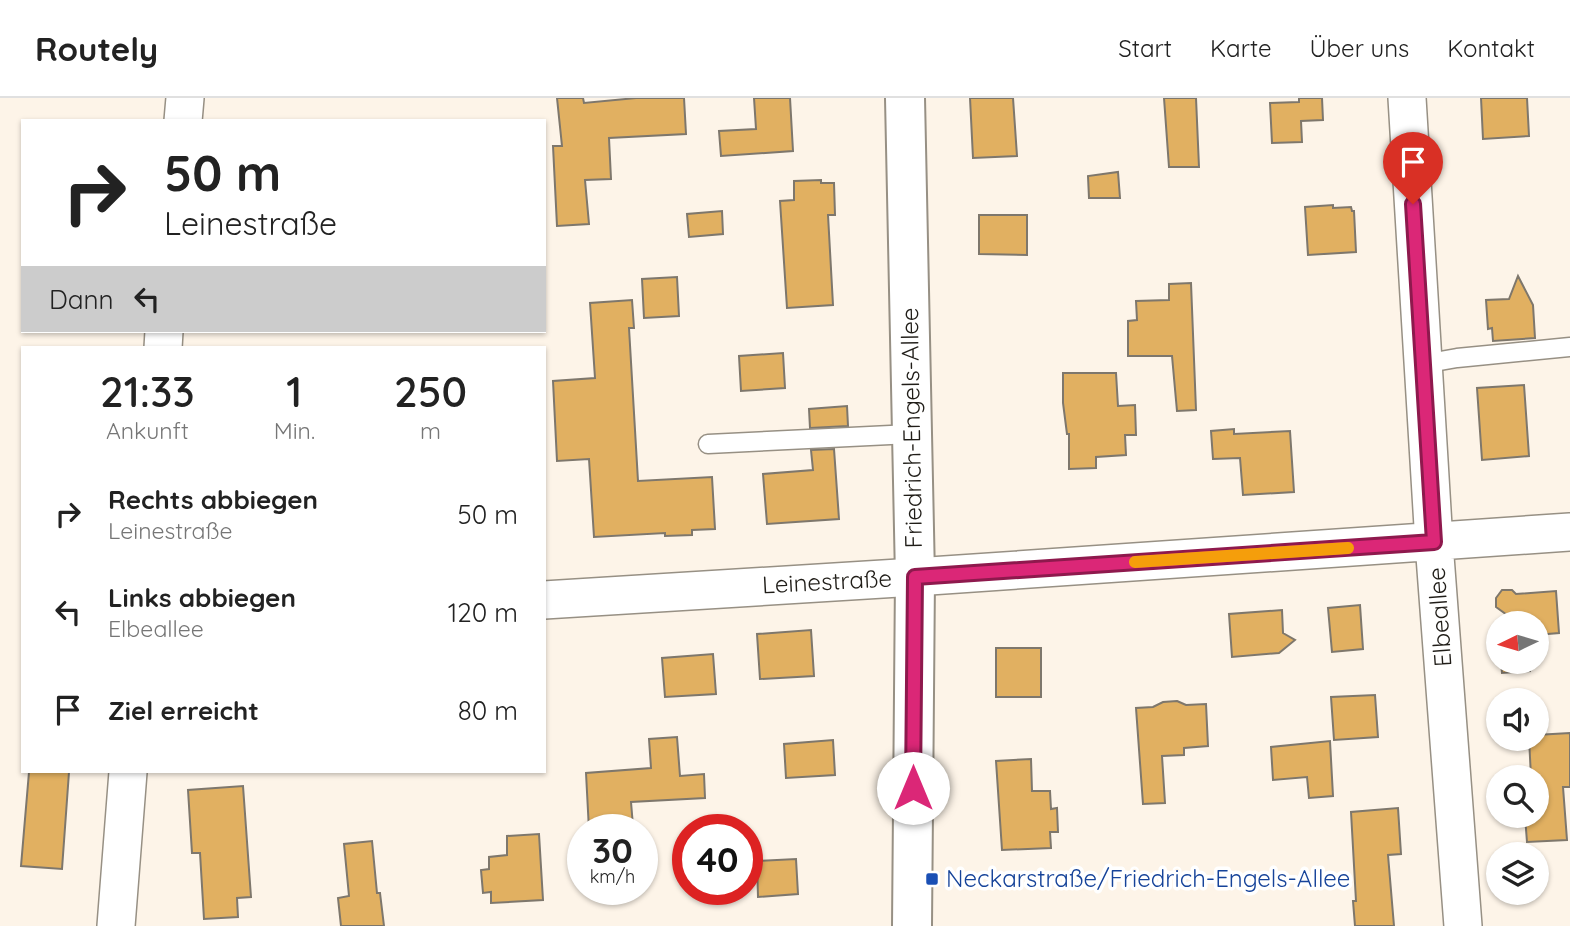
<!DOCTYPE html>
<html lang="de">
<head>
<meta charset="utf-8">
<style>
	body { margin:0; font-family:Quicksand,sans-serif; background:#f2f2f2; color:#222; height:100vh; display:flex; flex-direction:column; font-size:26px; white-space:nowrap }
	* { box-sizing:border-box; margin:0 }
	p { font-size:23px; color:#767676 }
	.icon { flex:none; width:38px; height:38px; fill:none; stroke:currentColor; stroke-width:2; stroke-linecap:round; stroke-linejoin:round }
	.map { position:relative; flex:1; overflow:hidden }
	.panel { position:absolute; left:21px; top:248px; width:525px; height:427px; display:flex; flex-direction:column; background:#fff; border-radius:0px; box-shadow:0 2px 5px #0004 }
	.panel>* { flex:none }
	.guide { position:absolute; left:21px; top:21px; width:525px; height:214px; border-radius:0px; box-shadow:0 2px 5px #0004; background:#fff; color:#222; overflow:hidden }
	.needle { width:46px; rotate:265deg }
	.controls { position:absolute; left:1486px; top:513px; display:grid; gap:14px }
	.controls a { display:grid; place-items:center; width:63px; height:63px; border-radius:50%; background:#fff; box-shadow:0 2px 5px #0004; font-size:35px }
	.speed { position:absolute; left:567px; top:716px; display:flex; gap:14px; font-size:35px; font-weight:700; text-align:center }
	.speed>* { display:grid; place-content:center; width:91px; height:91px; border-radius:50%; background:#fff; box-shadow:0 2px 5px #0004; line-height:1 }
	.speed small { font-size:18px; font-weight:400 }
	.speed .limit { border:10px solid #d22; background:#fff; color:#111 }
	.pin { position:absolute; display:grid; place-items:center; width:60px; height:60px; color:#fff; margin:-72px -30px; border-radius:50% 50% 50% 0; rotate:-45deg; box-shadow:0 0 7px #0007 }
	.pin .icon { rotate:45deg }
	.me { position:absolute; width:77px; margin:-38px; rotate:0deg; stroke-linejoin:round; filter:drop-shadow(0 0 5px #0008) }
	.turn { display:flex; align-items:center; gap:24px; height:147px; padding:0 28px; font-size:32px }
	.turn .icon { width:91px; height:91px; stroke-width:2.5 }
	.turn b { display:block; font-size:49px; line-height:60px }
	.then { display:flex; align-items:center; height:66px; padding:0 28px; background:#0003; gap:14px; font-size:26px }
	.eta { display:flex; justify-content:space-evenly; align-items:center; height:119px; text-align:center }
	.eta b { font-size:42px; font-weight:600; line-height:49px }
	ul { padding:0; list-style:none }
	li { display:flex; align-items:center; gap:21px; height:98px; padding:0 28px }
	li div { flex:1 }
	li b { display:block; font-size:26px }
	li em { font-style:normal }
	header { display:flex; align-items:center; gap:42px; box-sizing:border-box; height:98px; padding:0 35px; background:#fff; border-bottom:2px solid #e0e0e0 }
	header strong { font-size:33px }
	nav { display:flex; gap:38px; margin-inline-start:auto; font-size:24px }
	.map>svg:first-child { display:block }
	.building { fill:#e1b061; stroke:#7e776c; stroke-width:2 }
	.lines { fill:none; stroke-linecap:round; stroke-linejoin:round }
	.lane-casing { stroke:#979084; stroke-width:21 }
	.street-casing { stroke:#979084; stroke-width:40 }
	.secondary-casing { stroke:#979084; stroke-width:42 }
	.lane { stroke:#fff; stroke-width:18 }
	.street { stroke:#fff; stroke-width:37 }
	.secondary { stroke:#fff; stroke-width:38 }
	.route-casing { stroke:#8e194d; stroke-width:18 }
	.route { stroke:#db2777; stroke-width:12 }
	.slow { stroke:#f59e0b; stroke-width:12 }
	.transit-dot { fill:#1a4fb4; stroke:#fff; stroke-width:2.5 }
	.labels { text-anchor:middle; stroke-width:7; stroke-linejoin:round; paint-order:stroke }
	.street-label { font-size:24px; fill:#201d18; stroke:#fff }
	.transit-label { font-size:24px; fill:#164399; stroke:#fff; text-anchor:start }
</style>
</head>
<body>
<header>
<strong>Routely</strong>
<nav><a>Start</a><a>Karte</a><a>Über uns</a><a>Kontakt</a></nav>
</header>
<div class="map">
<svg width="1570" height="828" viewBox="0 0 1570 828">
	<rect width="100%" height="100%" fill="#fdf4e8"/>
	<!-- building -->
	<path class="building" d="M557 0H583L584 5 636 0H684L686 36 609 40 611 81 585 82 589 126 557 128 553 48H562Z
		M754 0H790L793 53 721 58 719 33 756 31Z
		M970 0H1013L1017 58 973 60Z
		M1164 0H1196L1199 69H1169Z
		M1299 0H1322L1323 22 1301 23 1302 44 1272 45 1270 5 1299 4Z
		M1481 0H1527L1529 38 1483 41Z
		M1118 74 1120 100H1089L1088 78Z
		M821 82V85H834L835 117H828L833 207 787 210 780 103 794 102V83Z
		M1333 107V110L1351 109 1352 113H1354L1356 154 1308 157 1305 109Z
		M722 113 723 136 689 139 687 116Z
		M979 117H1027V157L979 156Z
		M1518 178 1533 207 1535 240 1493 243 1492 230 1488 231 1486 202 1509 201Z
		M677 179 679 218 644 220 642 181Z
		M1191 185 1196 312 1177 313 1172 258H1128V223L1137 222 1136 203 1169 202V186Z
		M632 202 634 230H629L638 383 712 379 715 431 692 432V437L665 438V435L594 439 589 361 557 363 553 283 595 280 590 205Z
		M783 255 785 290 741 293 739 258Z
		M1063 275H1116L1118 308 1135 307 1136 337H1125L1126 357 1096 359V370L1069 371V336H1067L1063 305Z
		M1524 287 1529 358 1482 362 1477 290Z
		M847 308 848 328 810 330 809 311Z
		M1234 331V336L1290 333 1294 394 1243 397 1240 360 1213 361 1211 333Z
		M834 351 839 421 767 426 763 376 813 372 811 352Z
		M1502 492H1512L1516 496 1556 493 1559 535 1536 537V525H1500L1507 517 1496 509V500Z
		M1360 507 1363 551 1332 554 1328 510Z
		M1282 512 1283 535 1295 542 1279 555 1232 559 1229 516Z
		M811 532 814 578 760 581 757 536Z
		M996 550H1041V599H996Z
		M713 556 716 596 665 599 662 560Z
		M1501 564H1529L1530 573 1502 575Z
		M1375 597 1378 639 1334 642 1331 599Z
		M1177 603 1186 607 1206 606 1208 648 1184 650V657L1162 658 1165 705 1143 706 1136 610 1153 609 1163 604Z
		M1570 635V689H1563L1567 742 1527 744 1525 718H1536V679H1531L1529 640H1536V637Z
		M677 639 680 678 704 676 705 700 631 704 633 728H630L631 732H589L586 675 651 670 649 641Z
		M833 642 835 677 786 680 784 646Z
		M1330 643 1333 698 1309 700 1307 679 1273 682 1271 649Z
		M1031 661 1032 693H1050L1051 711 1057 710 1058 734H1050L1051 750 1002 752 996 663Z
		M29 674H69L62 771 21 768Z
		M243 688 251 799 237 800 238 819 204 821 200 755H192L188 692Z
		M1398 710 1401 756 1388 757 1394 828H1355L1353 803H1356L1351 714Z
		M539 736 543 802 491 805V794L483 795 481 772 489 771V759L507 757V738Z
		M372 743 377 795H380L384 828H341L338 800 349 798 344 746Z
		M796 761 798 796 758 799 757 763Z"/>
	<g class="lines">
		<!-- lane casing -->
		<g class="lane-casing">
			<path id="lane" d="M1423 266 1457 260 1570 249
				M708 346 911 336"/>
		</g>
		<!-- street casing -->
		<g class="street-casing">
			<path id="street" d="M1407 0 1434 445 1463 828
				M183 23 185 0
				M163 250 164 233
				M544 502 915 479 1570 434
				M116 828 128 674"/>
		</g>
		<!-- secondary casing -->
		<g class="secondary-casing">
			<path id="secondary" d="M905 0 915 479 912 828"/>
		</g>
		<!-- lane -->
		<use href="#lane" class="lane"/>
		<!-- street -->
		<use href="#street" class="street"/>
		<!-- secondary -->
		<use href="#secondary" class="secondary"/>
	</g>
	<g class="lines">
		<!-- route casing -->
		<g class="route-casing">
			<path id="route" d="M913 690 915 479 1434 444 1413 106"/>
		</g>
		<!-- route -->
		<use href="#route" class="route"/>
		<!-- slow -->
		<path class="slow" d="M1135 464 1348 450"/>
	</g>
	<!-- markers -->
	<rect class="transit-dot" x="925" y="774" width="14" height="14" rx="3.5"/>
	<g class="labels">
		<!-- street labels -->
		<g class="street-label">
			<text transform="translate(912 330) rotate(-91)" y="8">Friedrich-Engels-Allee</text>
			<text transform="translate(827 484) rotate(-3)" y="8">Leinestraße</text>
			<text transform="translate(1440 519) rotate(-94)" y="8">Elbeallee</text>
		</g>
		<!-- transit labels -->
		<g class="transit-label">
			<text x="946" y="789">Neckarstraße/Friedrich-Engels-Allee</text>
		</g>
	</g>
</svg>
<div class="controls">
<a><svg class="needle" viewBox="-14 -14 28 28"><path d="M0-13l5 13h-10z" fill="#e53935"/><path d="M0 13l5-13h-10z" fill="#767676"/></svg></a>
<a><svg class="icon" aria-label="sound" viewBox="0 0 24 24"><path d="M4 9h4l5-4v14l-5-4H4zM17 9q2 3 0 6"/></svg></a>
<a><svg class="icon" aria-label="search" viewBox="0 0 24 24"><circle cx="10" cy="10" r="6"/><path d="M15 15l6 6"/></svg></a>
<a><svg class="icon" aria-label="layers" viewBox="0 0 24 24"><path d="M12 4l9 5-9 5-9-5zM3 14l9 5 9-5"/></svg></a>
</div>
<div class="speed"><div>30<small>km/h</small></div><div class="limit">40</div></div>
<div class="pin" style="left:1413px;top:106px;background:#d93025"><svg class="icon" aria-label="arrive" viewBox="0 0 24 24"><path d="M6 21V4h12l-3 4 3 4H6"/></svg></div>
<svg class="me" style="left:913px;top:690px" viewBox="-20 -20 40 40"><circle r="19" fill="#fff"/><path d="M0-13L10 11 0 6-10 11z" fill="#db2777"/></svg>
<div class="guide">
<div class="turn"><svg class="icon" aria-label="right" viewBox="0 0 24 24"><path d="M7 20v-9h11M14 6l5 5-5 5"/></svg><div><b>50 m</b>Leinestraße</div></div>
<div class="then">Dann<svg class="icon" aria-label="left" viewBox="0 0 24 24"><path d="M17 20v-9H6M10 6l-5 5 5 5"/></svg></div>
</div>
<section class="panel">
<div class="eta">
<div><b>21:33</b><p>Ankunft</p></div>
<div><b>1</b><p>Min.</p></div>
<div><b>250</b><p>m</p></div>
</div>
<ul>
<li><svg class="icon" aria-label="right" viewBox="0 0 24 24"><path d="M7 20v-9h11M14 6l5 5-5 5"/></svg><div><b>Rechts abbiegen</b><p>Leinestraße</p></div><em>50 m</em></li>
<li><svg class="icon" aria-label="left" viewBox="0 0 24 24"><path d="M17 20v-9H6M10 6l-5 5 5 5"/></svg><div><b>Links abbiegen</b><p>Elbeallee</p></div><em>120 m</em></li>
<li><svg class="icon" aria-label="arrive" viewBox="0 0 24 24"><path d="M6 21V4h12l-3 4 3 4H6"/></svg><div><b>Ziel erreicht</b></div><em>80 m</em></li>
</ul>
</section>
</div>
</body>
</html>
